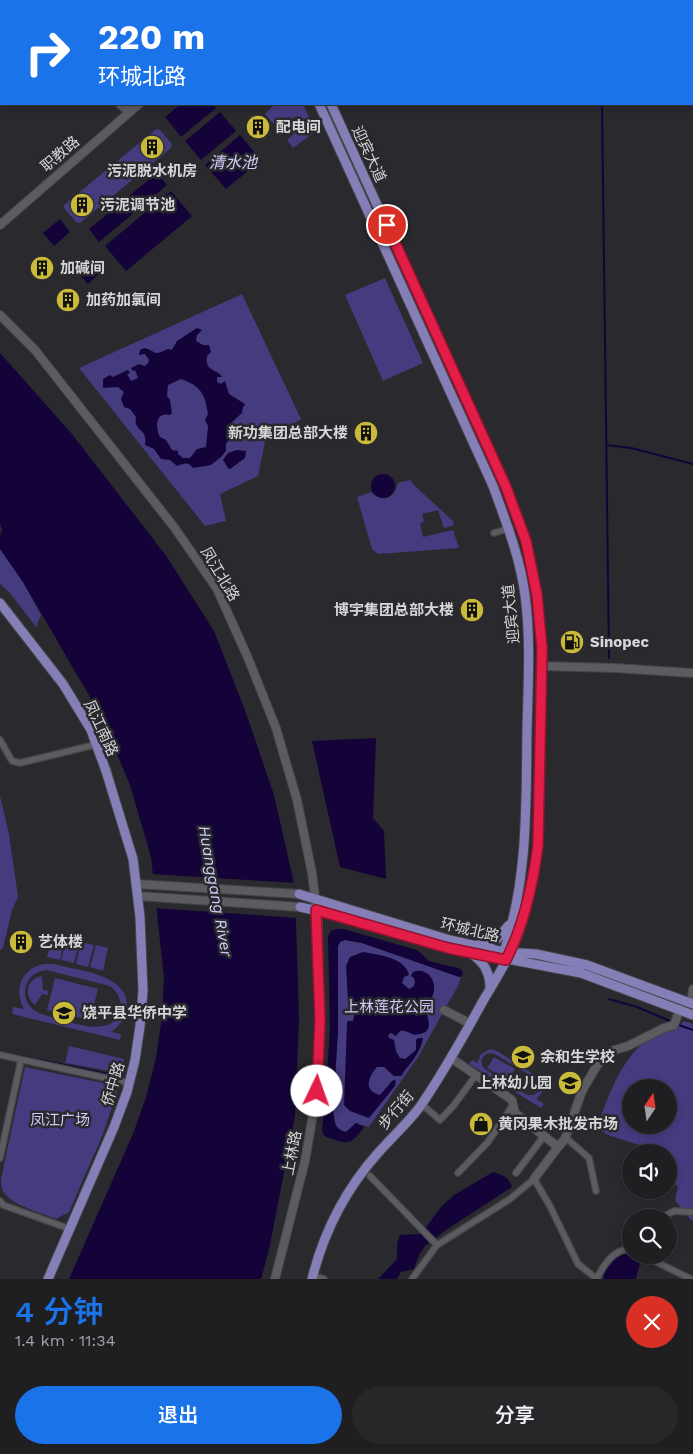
<!DOCTYPE html>
<html lang="zh">
<head>
<meta charset="utf-8">
<style>
	body { margin:0; font-family:"Work Sans","Noto Sans SC",sans-serif; background:#27272a; color:#f1f3f6; height:100vh; display:flex; flex-direction:column; font-size:19px; white-space:nowrap }
	* { box-sizing:border-box; margin:0 }
	p { font-size:16px; color:#a1a2a5 }
	.icon { flex:none; width:28px; height:28px; fill:none; stroke:currentColor; stroke-width:2; stroke-linecap:round; stroke-linejoin:round }
	.map { position:relative; height:1279px; overflow:hidden }
	.side { display:flex; flex-direction:column; background:#1f1f22; flex:1 }
	.side>* { flex:none }
	.banner { position:absolute; left:0px; top:0px; width:694px; height:105px; box-shadow:0 2px 8px #0003,0 0 0 1px #3c3d40; background:#1a73e8; color:#fff; overflow:hidden }
	.needle { width:32px; rotate:13deg }
	.fabs { position:absolute; left:622px; top:1079px; display:grid; gap:10px }
	.fabs a { display:grid; place-items:center; width:55px; height:55px; border-radius:50%; background:#1f1f22; box-shadow:0 2px 8px #0003,0 0 0 1px #3c3d40; font-size:25px }
	.pin { position:absolute; display:grid; place-items:center; width:42px; height:42px; color:#fff; margin:-21px; border:2px solid #fff; border-radius:50%; box-shadow:0 1px 5px #0007 }
	.me { position:absolute; width:55px; margin:-28px; rotate:3deg; stroke-linejoin:round; filter:drop-shadow(0 0 4px #0008) }
	.turn { display:flex; align-items:center; gap:18px; height:105px; padding:0 15px; font-size:22px }
	.turn .icon { width:65px; height:65px; stroke-width:2.5 }
	.turn b { display:block; font-size:35px; line-height:42px }
	.round { display:grid; place-items:center; flex:none; width:52px; height:52px; border-radius:26px; background:#27272a }
	.overview { display:flex; align-items:center; justify-content:space-between; height:85px; padding:0 15px }
	h1 { font-size:30px; font-weight:600; line-height:38px; color:#1a73e8 }
	.action { display:flex; gap:10px; margin-top:auto; padding:10px 15px }
	.action a { flex:1; height:58px; border-radius:30px; background:#1a73e8; color:#fff; font-size:20px; font-weight:600; line-height:58px; text-align:center }
	.action a+a { background:#27272a; color:#f1f3f6 }
	.map>svg:first-child { display:block }
	.green { fill:#453b7f; fill-rule:evenodd }
	.water { fill:#130339; fill-rule:evenodd }
	.pier { fill:#29292e }
	.lines { fill:none; stroke-linecap:round; stroke-linejoin:round }
	.stream { stroke:#130339; stroke-width:2 }
	.street-casing { stroke:#454549; stroke-width:8 }
	.secondary-casing { stroke:#454549; stroke-width:10 }
	.primary-casing { stroke:#454549; stroke-width:11 }
	.street { stroke:#5b5b60; stroke-width:5.5 }
	.secondary { stroke:#5b5b60; stroke-width:8 }
	.primary { stroke:#847fb7; stroke-width:9 }
	.route-casing { stroke:#92132f; stroke-width:12 }
	.route { stroke:#e11d48; stroke-width:9 }
	.labels { text-anchor:middle; stroke-width:5; stroke-linejoin:round; paint-order:stroke }
	.poi-label { font-size:15px; font-weight:bold; fill:#d6d6d9; stroke:#29292e; text-anchor:start }
	.street-label { font-size:15px; fill:#d6d6d9; stroke:#29292e }
	.park-label { font-size:15px; fill:#cdcbf6; stroke:#29292e }
	.water-label { font-size:16px; font-style:italic; fill:#d0cef9; stroke:#29292e }
</style>
</head>
<body>
<div class="map">
<svg width="693" height="1279" viewBox="0 0 693 1279">
	<rect width="100%" height="100%" fill="#29292e"/>
	<!-- green -->
	<path class="green" d="M275 104H303L316 131 293 148 287 140 304 125 296 116 279 130 265 114Z
		M156 129 160 130 172 144 171 148 80 223 76 222 64 208V205Z
		M385 278 423 363 383 381 345 295Z
		M242 294 301 419 265 442 258 476 220 494 226 521 205 526 79 368Z
		M410 480 415 486 453 521 454 524 452 526 444 528 438 510 422 514 424 522 420 523 423 537 453 530 459 548 378 554 372 549 357 497 371 492C382 503 395 499 398 483Z
		M0 549 23 582 41 615 36 627 10 593 0 584Z
		M0 796 9 834 18 897 12 910 3 948 0 950Z
		M53 935 65 938 60 960 47 957Z
		M67 938 80 941 74 963 61 960Z
		M345 940 362 943 461 977 458 986 418 1057 369 1127 356 1123 346 1132 339 1130 336 1127 333 1110 338 1031V946L340 942Z
		M81 942 94 945 88 967 76 964Z
		M96 945 108 948 103 971 90 967Z
		M44 964H53C76 970 128 974 127 1006 127 1018 120 1025 111 1032L121 1034 120 1040 12 1014 13 1007 24 1009C13 990 22 968 44 964ZM46 970 110 986C118 992 122 1000 120 1010 114 1042 61 1019 41 1014 17 1005 21 973 46 970Z
		M42 976 43 990 48 991V995L42 994 35 1005C23 995 26 979 42 976Z
		M55 978 98 989 90 1020 47 1010Z
		M684 1021 693 1024V1221L690 1219 675 1200 678 1186 669 1182V1152H641L639 1145 608 1135 597 1128C607 1099 619 1064 643 1043 655 1034 671 1034 684 1021ZM631 1088H669V1125H631Z
		M69 1046 124 1059 121 1073 65 1063Z
		M490 1049 497 1051 541 1079C546 1087 543 1094 536 1099L544 1104 541 1108 469 1064 472 1060 477 1063 481 1054ZM489 1053 495 1054 536 1079 540 1084 538 1092 533 1095H527L485 1069C479 1063 481 1056 489 1053Z
		M494 1057 515 1069 508 1080 487 1068Z
		M25 1067 113 1085 117 1092 103 1134 69 1212 56 1219C42 1213 10 1205 3 1191 1 1187 1 1183 1 1179Z"/>
	<!-- water -->
	<path class="water" d="M181 104H213L216 108 181 137 165 117Z
		M220 112 236 131 201 160 185 141Z
		M240 135 261 160 226 189 205 165Z
		M157 173 167 185 99 242 89 229Z
		M171 191 192 216 126 271 105 246Z
		M60 219 70 232 54 246 43 233Z
		M93 261 102 271 88 284 79 274Z
		M197 328 202 330 197 335 196 341 203 345H209L211 352 207 356C204 372 218 369 222 377H217V382L221 384 225 381 229 394 245 404V405L243 407 242 413 232 422 234 426 231 437 226 444V451L221 457 211 465 193 468C187 461 185 464 177 466L170 460 161 459 154 449 145 445C148 427 133 432 136 417L130 409 124 407 121 399 124 392 118 387 103 388V379L110 375 113 377 128 370 130 373 127 374 131 381 138 378 135 370 133 371 131 368 139 364 145 366 148 363 149 360 145 354 139 355 140 350 144 348C158 351 151 357 168 349L172 350 177 341ZM181 379C201 386 205 394 208 414L205 420 208 426 206 447 197 449 190 458H183L178 454V451L172 450 166 440 160 437C155 428 155 411 170 415L172 413 170 400 167 396 168 385Z
		M0 353 72 434 167 557 214 631 245 710 274 795 293 879 296 921 299 1019 295 1116 269 1250 261 1279H69L133 1134 146 1097 156 1058 162 1017 164 978 151 857 130 785 101 716 23 582 0 549V536L2 530 0 523Z
		M237 450 246 451 245 458 230 469 228 468 223 460 228 453Z
		M371 486a12 12 0 1 1 24 0a12 12 0 1 1-24 0Z
		M376 738 373 818 384 831 386 879 340 867 312 741Z
		M336 929H343L417 950 429 961 461 969 463 973 461 977H459L362 943 345 940 340 942 338 946V1031L333 1110C334 1121 334 1129 346 1132L356 1123 364 1127C349 1147 349 1144 326 1137L323 1134 322 1128 325 1106 330 1027 328 936 331 931Z
		M363 952C378 955 405 957 409 975L404 977 402 983 409 989 413 987 415 983 414 978 411 976 413 972C429 966 440 985 431 999L425 997 423 999 421 1010 427 1014C429 1023 432 1032 420 1034 416 1035 415 1035 412 1034 407 1032 405 1030 400 1031L396 1036 391 1033 388 1035 389 1038 394 1040 396 1051 400 1058 405 1059 416 1050V1040L418 1038H423C421 1053 409 1064 401 1076H394L384 1067H377C368 1077 363 1091 380 1095L392 1081 394 1080 396 1081 395 1086 369 1118 350 1111 344 1105 347 1023 348 1021H353L356 1004 348 1001 346 966 350 957Z
		M493 1172C503 1175 509 1177 512 1187L446 1230 425 1246 419 1255 414 1269 401 1272 397 1279H378L397 1259V1243L400 1235 421 1234 441 1207 454 1195Z
		M622 1253 635 1257 640 1263 636 1279H604L603 1271 613 1258Z"/>
	<!-- pier -->
	<path class="pier" d="M151 874 295 883 298 918 154 908Z"/>
	<g class="lines">
		<!-- stream -->
		<path class="stream" d="M602 0V1
			M692 88H693
			M602 104 609 658
			M606 445 631 448 693 464
			M609 999 637 1007 670 1021
			M679 1025 693 1030
			M0 1052 119 1076"/>
		<!-- street casing -->
		<g class="street-casing">
			<path id="street" d="M494 533 510 528
				M0 740 12 761 20 763 98 744
				M0 1055 129 1083
				M424 1106 440 1120 454 1105 476 1075
				M565 1137 589 1158 596 1191
				M0 1158 21 1060
				M458 1173 488 1142 513 1105
				M516 1173 544 1136
				M370 1176 437 1245
				M0 1201 3 1205 70 1229
				M661 1218 674 1211 693 1212
				M642 1255 691 1279
				M318 1277 324 1279
				M412 1279 437 1245 510 1199 534 1179 550 1206 578 1264 597 1279C603 1265 614 1249 630 1249L631 1247"/>
		</g>
		<!-- secondary casing -->
		<g class="secondary-casing">
			<path id="secondary" d="M11 0 13 1
				M256 1 257 0
				M120 104 129 112
				M0 225 139 104
				M0 315 35 350 174 527 217 589 248 658 276 728 297 800 312 873 318 921 320 1020 317 1091 305 1161 275 1279
				M541 666 615 668 693 673
				M136 884 299 894
				M138 896 300 907
				M691 1003 693 989
				M444 1010 469 1023
				M454 1060 512 1100 515 1113 558 1147 565 1139 582 1091 596 1067 608 1052 628 1046 664 1028 674 1025 680 1009
				M534 1179 558 1147"/>
		</g>
		<!-- primary casing -->
		<g class="primary-casing">
			<path id="primary" d="M272 0V1
				M284 0V1
				M319 104 493 486C506 522 520 557 525 595 531 640 528 685 527 731 526 807 528 878 504 952
				M0 603 63 684 91 730 106 771 133 859 140 917 143 991 140 1026 135 1060 127 1092 114 1127 48 1279
				M299 894 450 940 504 952 536 954 587 965 693 1004
				M300 907 332 914 448 948 581 973 693 1015
				M478 945 497 939 509 925
				M473 955C485 963 490 974 490 988
				M312 1279C324 1231 345 1190 378 1153 391 1138 407 1124 419 1108 443 1074 463 1037 483 1001 494 982 506 964 514 944 526 916 534 876 538 845L542 648 537 595 526 541 506 487 331 104"/>
		</g>
		<!-- street -->
		<use href="#street" class="street"/>
		<!-- secondary -->
		<use href="#secondary" class="secondary"/>
		<!-- primary -->
		<use href="#primary" class="primary"/>
	</g>
	<g class="lines">
		<!-- route casing -->
		<g class="route-casing">
			<path id="route" d="M317 1091 320 1020 316 910 448 948 506 960C524 925 533 884 538 845L542 648 537 595 526 541 506 487 387 225"/>
		</g>
		<!-- route -->
		<use href="#route" class="route"/>
	</g>
	<!-- icons -->
	<defs>
		<g id="building-disc" transform="scale(1.25)"><circle r="9.5" fill="#c9ba3a" stroke="#29292e"/><path d="M-4-6H4V6H1V3H-1V6H-4ZM-2.5-4.3h1.7v1.8h-1.7ZM.8-4.3h1.7v1.8H.8ZM-2.5-1h1.7V.8h-1.7ZM.8-1h1.7V.8H.8Z" fill="#111"/></g>
		<g id="fuel-disc" transform="scale(1.25)"><circle r="9.5" fill="#c9ba3a" stroke="#29292e"/><path d="M-5.5-6h7V0h2V4h1.3V-2.5L3-4.5l.8-.8L6-3V5H2.5V1h-1V6h-7ZM-4.2-4.7v3.2H.2V-4.7Z" fill="#111"/></g>
		<g id="school-disc" transform="scale(1.25)"><circle r="9.5" fill="#c9ba3a" stroke="#29292e"/><path d="M0-5L7-2L0 1L-7-2ZM-4 1L0 2.5L4 1V4Q0 6-4 4Z" fill="#111"/></g>
		<g id="shop-disc" transform="scale(1.25)"><circle r="9.5" fill="#c9ba3a" stroke="#29292e"/><path d="M-5-2.5h2.3a2.7 3.5 0 0 1 5.4 0H5L5.5 6h-11ZM-1.5-2.5h3a1.5 2.3 0 0 0-3 0Z" fill="#111"/></g>
	</defs>
	<g fill-rule="evenodd">
		<use href="#building-disc" x="258" y="127"/>
		<use href="#building-disc" x="152" y="147"/>
		<use href="#building-disc" x="82" y="205"/>
		<use href="#building-disc" x="42" y="268"/>
		<use href="#building-disc" x="68" y="300"/>
		<use href="#building-disc" x="366" y="433"/>
		<use href="#building-disc" x="472" y="610"/>
		<use href="#fuel-disc" x="572" y="642"/>
		<use href="#building-disc" x="21" y="942"/>
		<use href="#school-disc" x="64" y="1013"/>
		<use href="#school-disc" x="523" y="1057"/>
		<use href="#school-disc" x="570" y="1083"/>
		<use href="#shop-disc" x="481" y="1124"/>
	</g>
	<g class="labels">
		<!-- poi labels -->
		<g class="poi-label">
			<text x="276" y="132">配电间</text>
			<text x="152" y="176" text-anchor="middle">污泥脱水机房</text>
			<text x="100" y="210">污泥调节池</text>
			<text x="60" y="273">加碱间</text>
			<text x="86" y="305">加药加氯间</text>
			<text x="348" y="438" text-anchor="end">新功集团总部大楼</text>
			<text x="454" y="615" text-anchor="end">博宇集团总部大楼</text>
			<text x="590" y="647">Sinopec</text>
			<text x="38" y="947">艺体楼</text>
			<text x="82" y="1018">饶平县华侨中学</text>
			<text x="540" y="1062">余和生学校</text>
			<text x="552" y="1088" text-anchor="end">上林幼儿园</text>
			<text x="498" y="1129">黄冈果木批发市场</text>
		</g>
		<!-- street labels -->
		<g class="street-label">
			<text transform="translate(60 154) rotate(-41)" y="5">职教路</text>
			<text transform="translate(369 154) rotate(65)" y="5">迎宾大道</text>
			<text transform="translate(220 574) rotate(59)" y="5">凤江北路</text>
			<text transform="translate(511 614) rotate(-96)" y="5">迎宾大道</text>
			<text transform="translate(101 728) rotate(65)" y="5">凤江南路</text>
			<text transform="translate(470 930) rotate(13)" y="5">环城北路</text>
			<text transform="translate(113 1084) rotate(-73)" y="5">侨中路</text>
			<text transform="translate(396 1110) rotate(-50)" y="5">步行街</text>
			<text transform="translate(292 1153) rotate(-79)" y="5">上林路</text>
		</g>
		<!-- park labels -->
		<g class="park-label">
			<text x="389" y="1012">上林莲花公园</text>
			<text x="60" y="1125">凤江广场</text>
		</g>
		<!-- water labels -->
		<g class="water-label">
			<text x="233" y="168">清水池</text>
			<text transform="translate(216 891) rotate(80)" y="6">Huanggang River</text>
		</g>
	</g>
</svg>
<div class="fabs">
<a><svg class="needle" viewBox="-14 -14 28 28"><path d="M0-13l5 13h-10z" fill="#e53935"/><path d="M0 13l5-13h-10z" fill="#a1a2a5"/></svg></a>
<a><svg class="icon" aria-label="sound" viewBox="0 0 24 24"><path d="M4 9h4l5-4v14l-5-4H4zM17 9q2 3 0 6"/></svg></a>
<a><svg class="icon" aria-label="search" viewBox="0 0 24 24"><circle cx="10" cy="10" r="6"/><path d="M15 15l6 6"/></svg></a>
</div>
<div class="pin" style="left:387px;top:225px;background:#d93025"><svg class="icon" aria-label="arrive" viewBox="0 0 24 24"><path d="M6 21V4h12l-3 4 3 4H6"/></svg></div>
<svg class="me" style="left:317px;top:1091px" viewBox="-20 -20 40 40"><circle r="19" fill="#fff"/><path d="M0-13L10 11 0 6-10 11z" fill="#e11d48"/></svg>
<div class="banner">
<div class="turn"><svg class="icon" aria-label="right" viewBox="0 0 24 24"><path d="M7 20v-9h11M14 6l5 5-5 5"/></svg><div><b>220 m</b>环城北路</div></div>
</div>
</div>
<section class="side">
<div class="overview"><div><h1>4 分钟</h1><p>1.4 km · 11:34</p></div><a class="round" style="background:#d93025;color:#fff"><svg class="icon" aria-label="close" viewBox="0 0 24 24"><path d="M6 6l12 12M18 6L6 18"/></svg></a></div>
<div class="action"><a>退出</a><a>分享</a></div>
</section>
</body>
</html>
